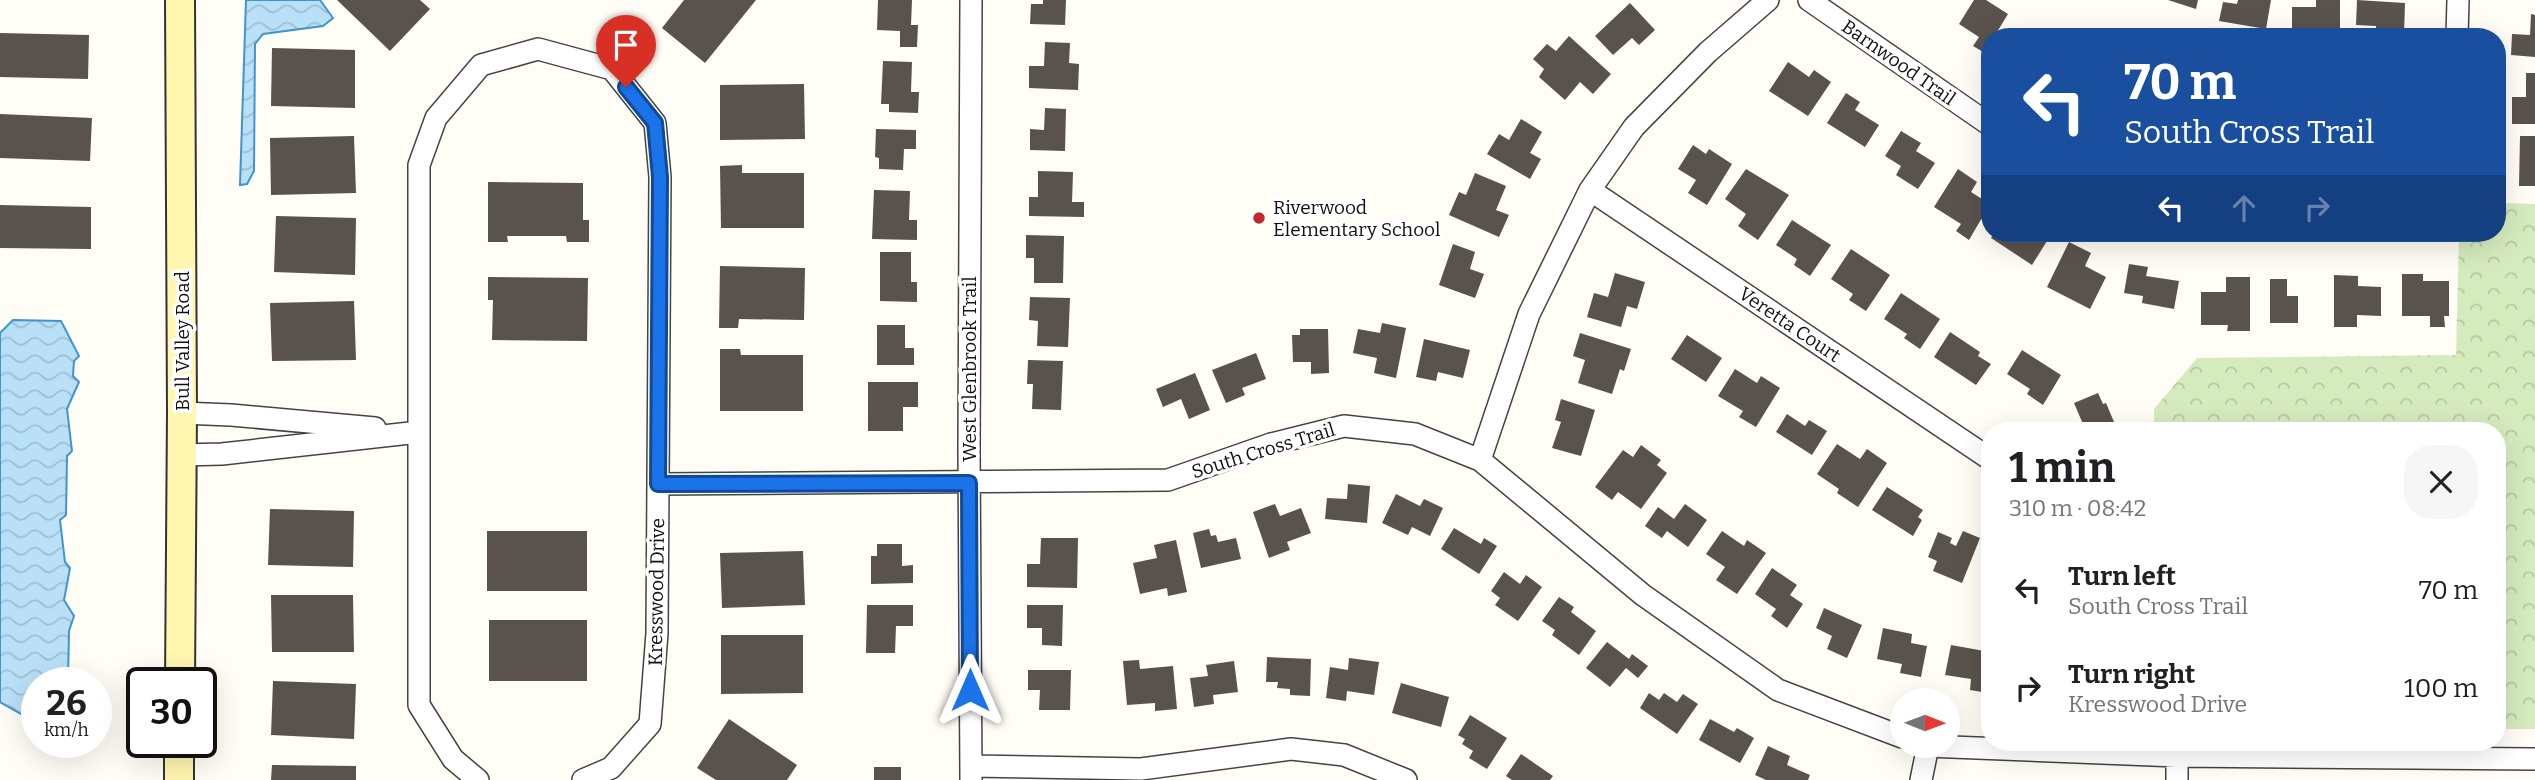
<!DOCTYPE html>
<html lang="en">
<head>
<meta charset="utf-8">
<style>
	body { margin:0; font-family:Bitter,serif; background:#f6f6f6; color:#202124; height:100vh; display:flex; flex-direction:column; font-size:26px; white-space:nowrap }
	* { box-sizing:border-box; margin:0 }
	p { font-size:23px; color:#757577 }
	.icon { flex:none; width:38px; height:38px; fill:none; stroke:currentColor; stroke-width:2; stroke-linecap:round; stroke-linejoin:round }
	.map { position:relative; flex:1; overflow:hidden }
	.drawer { position:absolute; left:1981px; top:422px; width:525px; height:329px; display:flex; flex-direction:column; background:#fff; border-radius:28px; box-shadow:0 7px 28px #0002 }
	.drawer>* { flex:none }
	.hud { position:absolute; left:1981px; top:28px; width:525px; height:214px; border-radius:28px; box-shadow:0 7px 28px #0002; background:#1a4fa0; color:#fff; overflow:hidden }
	.needle { width:46px; rotate:91deg }
	.fabs { position:absolute; left:1890px; top:688px; display:grid; gap:14px }
	.fabs a { display:grid; place-items:center; width:70px; height:70px; border-radius:50%; background:#fff; box-shadow:0 7px 28px #0002; font-size:35px }
	.speed { position:absolute; left:21px; top:667px; display:flex; gap:14px; font-size:35px; font-weight:700; text-align:center }
	.speed>* { display:grid; place-content:center; width:91px; height:91px; border-radius:50%; background:#fff; box-shadow:0 7px 28px #0002; line-height:1 }
	.speed small { font-size:18px; font-weight:400 }
	.speed .limit { border:4px solid #111; border-radius:10px; background:#fff; color:#111 }
	.pin { position:absolute; display:grid; place-items:center; width:60px; height:60px; color:#fff; margin:-72px -30px; border-radius:50% 50% 50% 0; rotate:-45deg; box-shadow:0 0 7px #0007 }
	.pin .icon { rotate:45deg }
	.me { position:absolute; width:77px; margin:-38px; rotate:0deg; stroke-linejoin:round; filter:drop-shadow(0 0 5px #0008) }
	.turn { display:flex; align-items:center; gap:24px; height:147px; padding:0 28px; font-size:32px }
	.turn .icon { width:91px; height:91px; stroke-width:2.5 }
	.turn b { display:block; font-size:49px; line-height:60px }
	.lanes { display:flex; align-items:center; height:66px; padding:0 28px; background:#0003; justify-content:center; gap:35px; direction:ltr }
	.lanes .off { opacity:.35 }
	.round { display:grid; place-items:center; flex:none; width:74px; height:74px; border-radius:28px; background:#f6f6f6 }
	.headline { display:flex; align-items:center; justify-content:space-between; height:119px; padding:0 28px }
	h1 { font-size:42px; font-weight:700; line-height:52px }
	ul { padding:0; list-style:none }
	li { display:flex; align-items:center; gap:21px; height:98px; padding:0 28px }
	li div { flex:1 }
	li b { display:block; font-size:26px }
	li em { font-style:normal }
	.map>svg:first-child { display:block }
	.park { fill:url(#park-crowns) }
	.water { fill:url(#water-waves); stroke:#3f96cf; stroke-width:2 }
	.building { fill:#5a524d }
	.lines { fill:none; stroke-linecap:round; stroke-linejoin:round }
	.street-casing { stroke:#444; stroke-width:24 }
	.secondary-casing { stroke:#333; stroke-width:32 }
	.street { stroke:#fff; stroke-width:21 }
	.secondary { stroke:#fff6b0; stroke-width:28 }
	.route-casing { stroke:#114b97; stroke-width:18 }
	.route { stroke:#1a73e8; stroke-width:12 }
	.poi-dot { fill:#c4262e; stroke:#fff; stroke-width:2.5 }
	.labels { text-anchor:middle; stroke-width:7; stroke-linejoin:round; paint-order:stroke }
	.street-label { font-size:19px; fill:#111; stroke:#fff }
	.poi-label { font-size:19px; fill:#111; stroke:#fff; text-anchor:start }
</style>
</head>
<body>
<div class="map">
<svg width="2535" height="780" viewBox="0 0 2535 780">
	<defs>
		<pattern id="park-crowns" width="20" height="18" patternUnits="userSpaceOnUse" patternTransform="scale(1.75)"><rect width="20" height="18" fill="#d5ebbd"/><path d="M2 6a3 3 0 1 1 6 0M12 15a3 3 0 1 1 6 0" fill="none" stroke="#b6c8a1"/></pattern>
		<pattern id="water-waves" width="16" height="10" patternUnits="userSpaceOnUse" patternTransform="scale(1.75)"><rect width="16" height="10" fill="#b9e0f7"/><path d="M0 5q4-4 8 0t8 0" fill="none" stroke="#9ebfd3"/></pattern>
	</defs>
	<rect width="100%" height="100%" fill="#fffdf5"/>
	<!-- park -->
	<path class="park" d="M2497 203 2535 204V729H2497V430H2154V409L2197 358 2456 355 2459 233H2497Z"/>
	<!-- water -->
	<path class="water" d="M246 0H320L333 18 323 26 263 34 255 44 254 171 247 184 240 185Z
		M13 320 61 321 79 356 74 361 73 376 79 382 67 409 72 451 67 456 66 515 60 520 65 562 70 568 64 600 74 616 69 631 68 682H37V723L0 702V333Z"/>
	<!-- building -->
	<path class="building" d="M337 0H420L430 9 390 51Z
		M684 0H756L705 63 662 28Z
		M878 0H912L911 25H918L917 47H900V31L877 30Z
		M1043 0H1066L1065 25 1030 24 1031 4H1043Z
		M1974 0H1986L2008 14 1997 32 2004 37H1990V56L1973 46 1979 37 1959 24Z
		M2168 0H2198L2196 9Z
		M2238 0H2271L2266 29 2219 21 2223 2 2237 4Z
		M2316 0H2340V37H2292V7H2316Z
		M2357 0 2405 3 2404 35H2376V26L2356 25Z
		M1630 3 1655 30 1639 45 1632 38 1613 55 1595 36Z
		M2531 14 2535 15V57L2511 55 2512 34 2530 35Z
		M0 33 89 35 88 79 0 77Z
		M1569 36 1611 74 1593 94 1580 82 1565 100 1539 77 1544 69 1533 59 1547 44 1556 51Z
		M1045 42 1070 43 1069 63 1079 64 1078 90 1029 88V66H1044Z
		M272 48 355 50V108L271 106Z
		M883 61 912 62 911 92H919L918 113 889 112V104H881Z
		M1788 62 1809 77 1814 70 1831 82 1808 116 1769 91Z
		M2526 73H2535V124H2512V97H2526Z
		M804 84 805 139 720 140V85Z
		M1846 93 1860 102 1855 110 1879 125 1865 147 1827 123Z
		M1045 108 1066 109 1065 151 1030 150V129L1044 130Z
		M0 114 92 118 90 161 0 158Z
		M1521 119 1542 132 1530 153 1541 159 1530 179 1487 154 1499 134 1509 140Z
		M876 129 916 130V149H904L903 170 879 169V158L875 157Z
		M1901 131 1921 143 1916 151 1935 163 1918 189 1896 175 1901 166 1885 156Z
		M354 136 356 193 271 195 270 138Z
		M2520 136H2535V186H2519Z
		M1693 145 1706 154 1709 149 1732 164 1707 205 1688 193 1696 180 1678 169Z
		M742 165V173H804V228H721L720 166Z
		M1746 169 1789 195 1758 240 1738 226 1746 214 1725 199Z
		M1958 169 1977 182 1971 192 1990 204 1969 240 1956 231 1961 224 1934 207Z
		M1038 171 1073 172 1072 202H1084V217L1029 216V197H1038Z
		M1475 173 1506 186 1496 210 1509 215 1499 237 1449 215 1459 192 1466 195Z
		M488 182 583 183V220H589V242H567L566 236H507L508 242H488Z
		M874 190 910 191 909 220H917V240L872 239Z
		M0 205 91 207V249L0 248Z
		M276 216 356 218 355 275 274 272Z
		M1792 220 1831 245 1810 276 1794 265 1797 259 1776 245Z
		M1994 233H2034L2047 241 2032 265 1991 238Z
		M1026 235 1064 236 1063 283H1034V258H1026Z
		M2069 242 2091 253 2085 266 2106 277 2090 309 2047 287Z
		M1453 244 1475 252 1470 269 1484 274 1475 298 1439 285Z
		M1851 249 1890 275 1866 311 1849 300 1853 294 1831 279Z
		M880 252H911V282H917V302L880 301Z
		M2129 264 2148 267 2146 276 2179 281 2174 309 2142 303 2143 296 2124 293Z
		M720 266 805 268 804 320 739 319 738 328H719Z
		M1615 273 1645 282 1637 309 1627 306 1621 327 1587 317 1594 293 1608 297Z
		M2402 274H2423V281H2449V316H2444L2445 327H2430V316H2402Z
		M2334 275 2358 276V286L2381 287V316L2357 315V327H2334Z
		M488 277 588 278 587 341 492 340 493 300H488Z
		M2226 277H2250V331H2227L2228 325H2201V292H2226Z
		M2270 279H2287V296H2298V323H2270Z
		M1901 293 1940 319 1920 349 1904 338 1907 334 1884 319Z
		M1030 297 1070 298 1068 347 1037 346 1038 321 1029 320Z
		M354 301 356 360 272 361 270 303Z
		M1382 323 1406 328 1396 378 1374 373 1377 358 1353 353 1358 329 1380 333Z
		M877 325H905V348H914V365H877Z
		M1300 329H1328L1329 373 1311 374V362H1293L1292 335H1300Z
		M1950 332 1980 352 1978 356 1991 364 1976 385 1934 357Z
		M1580 333 1631 349 1624 371 1620 369 1612 394 1578 383 1585 360 1573 356Z
		M1687 335 1722 358 1706 382 1671 359Z
		M1424 339 1470 350 1463 378 1438 372 1436 381 1416 377Z
		M720 349H740L741 355H803V411H720Z
		M2022 350 2061 375 2043 405 2027 394 2030 389 2007 374Z
		M1256 353 1266 379 1242 388 1245 395 1226 403 1212 370Z
		M1028 360 1063 361 1061 410 1032 409 1033 384H1027Z
		M1735 369 1757 383 1761 376 1780 388 1756 427 1739 417 1743 411 1718 396Z
		M1195 373 1210 410 1189 419 1181 399 1163 407 1156 389Z
		M868 382H918V407H903V431H868Z
		M2098 393 2103 404 2106 403 2117 429 2067 430 2083 424 2074 403Z
		M1561 399 1595 410 1581 456 1552 448 1561 422 1555 420Z
		M1787 414 1805 426 1809 420 1827 431 1812 455 1776 432Z
		M1837 444 1860 459 1867 449 1887 463 1858 507 1837 493 1839 489 1817 474Z
		M1641 445 1661 460 1657 465 1667 473 1641 509 1618 492 1612 500 1595 487 1623 450 1633 457Z
		M1348 484 1370 486 1367 523 1325 519 1327 498 1347 499Z
		M1887 487 1923 510 1918 517 1922 520 1913 536 1872 510Z
		M1396 494 1420 506 1424 499 1443 508 1430 536 1412 527 1408 535 1382 523Z
		M1275 504 1280 516 1301 508 1311 533 1287 542 1290 550 1269 558 1253 512Z
		M1685 504 1707 520 1688 547 1667 531 1662 538 1645 526 1658 507 1674 519Z
		M270 509 354 511 353 567 268 565Z
		M1454 528 1481 544 1484 538 1497 546 1479 574 1441 549Z
		M1209 529 1211 536 1216 535 1218 542 1236 538 1241 559 1201 568 1193 533Z
		M487 531H587V591H487Z
		M1722 531 1744 546 1747 540 1766 553 1737 594 1716 580 1725 567 1706 554Z
		M1963 531 1980 538 1962 583 1933 571 1937 561 1928 557 1938 532 1952 538 1950 543 1956 546Z
		M1041 538H1078L1077 588 1027 587V564H1040Z
		M1176 540 1187 592 1168 596 1167 588 1140 594 1133 563 1157 558 1154 545Z
		M877 544H902V566L913 565V583L871 584V556H877Z
		M803 551 805 605 722 608 720 553Z
		M1772 568 1797 585 1790 595 1803 604 1787 628 1771 616 1776 609 1755 594Z
		M1504 572 1520 584 1526 575 1542 587 1518 621 1495 605 1500 598 1491 591Z
		M271 595H353L354 652H272Z
		M1559 597 1574 607 1571 612 1596 631 1579 655 1552 635 1555 630 1542 621Z
		M867 605H913V626H896L895 653H866Z
		M1027 605H1063L1062 646 1042 645V628H1027Z
		M1824 608 1862 625 1847 658 1827 649 1832 636 1816 628Z
		M489 620H587V681H489Z
		M1883 628 1912 634 1911 643 1927 646 1921 677 1900 673 1902 664 1877 659Z
		M721 635H803V693L721 694Z
		M1607 642 1629 659 1632 654 1648 666 1638 678 1626 668 1610 687 1586 668Z
		M1951 645 1990 652 1988 693 1970 690 1971 679 1945 675Z
		M1267 657 1311 659 1310 696 1290 695V689L1277 688 1278 682H1266Z
		M1349 658 1379 662 1374 695 1347 691 1346 701 1326 698 1330 667 1348 670Z
		M1139 660 1140 669 1173 666 1177 709 1155 711V703L1127 705 1123 661Z
		M1234 661 1238 692 1213 695 1214 704 1194 707 1190 678 1208 676 1206 665Z
		M1028 670H1071L1070 710H1039L1040 690H1028Z
		M273 681 356 684 354 739 271 735Z
		M1401 683 1449 697 1441 727 1392 713Z
		M1649 693 1659 700 1664 693 1677 702 1683 694 1698 704 1677 734 1640 708Z
		M1470 715 1507 738 1487 769 1469 758 1473 751 1462 744 1465 739 1458 735Z
		M729 719 797 765 787 780H716L697 768Z
		M1710 719 1734 732 1737 728 1754 738 1740 763 1699 740Z
		M1768 746 1790 756 1787 765 1810 775 1808 780H1766L1755 775Z
		M1521 754 1553 776 1550 780H1512L1506 776Z
		M272 765 356 766V780H271Z
		M874 767H901V780H874Z"/>
	<g class="lines">
		<!-- street casing -->
		<g class="street-casing">
			<path id="street" d="M1809 0 1990 125
				M2457 37 2458 0
				M1590 190 1990 459
				M182 413 231 415 375 428
				M182 455 222 454 419 432
				M1480 460 1529 314 1590 190 1634 127 1708 52 1768 0
				M658 484 1168 480 1271 444 1344 426 1415 434 1480 460 1643 595 1778 690 1902 737
				M1926 746 2177 756 2535 759
				M971 766 1141 769 1291 749 1344 755 1406 780
				M478 780 453 759 419 705V165L436 118 481 65 538 49 612 69 655 123 660 177 657 633 650 724 611 768 583 780
				M971 780 969 450 971 0
				M1921 780 1928 746
				M2177 780V756"/>
		</g>
		<!-- secondary casing -->
		<g class="secondary-casing">
			<path id="secondary" d="M180 682 182 413 180 0
				M179 780V742"/>
		</g>
		<!-- street -->
		<use href="#street" class="street"/>
		<!-- secondary -->
		<use href="#secondary" class="secondary"/>
	</g>
	<g class="lines">
		<!-- route casing -->
		<g class="route-casing">
			<path id="route" d="M626 87 655 123 660 177 658 484 969 483 970 690"/>
		</g>
		<!-- route -->
		<use href="#route" class="route"/>
	</g>
	<!-- markers -->
	<circle class="poi-dot" cx="1259" cy="218" r="7"/>
	<g class="labels">
		<!-- street labels -->
		<g class="street-label">
			<text transform="translate(1899 62) rotate(35)" y="7">Barnwood Trail</text>
			<text transform="translate(1790 324) rotate(34)" y="7">Veretta Court</text>
			<text transform="translate(182 341) rotate(-90)" y="7">Bull Valley Road</text>
			<text transform="translate(969 369) rotate(-90)" y="7">West Glenbrook Trail</text>
			<text transform="translate(1263 450) rotate(-17)" y="7">South Cross Trail</text>
			<text transform="translate(656 592) rotate(-89)" y="7">Kresswood Drive</text>
		</g>
		<!-- poi labels -->
		<g class="poi-label">
			<text x="1273" y="214">Riverwood<tspan x="1273" dy="22">Elementary School</tspan></text>
		</g>
	</g>
</svg>
<div class="fabs">
<a><svg class="needle" viewBox="-14 -14 28 28"><path d="M0-13l5 13h-10z" fill="#e53935"/><path d="M0 13l5-13h-10z" fill="#757577"/></svg></a>
</div>
<div class="speed"><div>26<small>km/h</small></div><div class="limit">30</div></div>
<div class="pin" style="left:626px;top:87px;background:#d93025"><svg class="icon" aria-label="arrive" viewBox="0 0 24 24"><path d="M6 21V4h12l-3 4 3 4H6"/></svg></div>
<svg class="me" style="left:970px;top:690px" viewBox="-20 -20 40 40"><path d="M0-17L14 15 0 8-14 15z" fill="#1a73e8" stroke="#fff" stroke-width="4"/></svg>
<div class="hud">
<div class="turn"><svg class="icon" aria-label="left" viewBox="0 0 24 24"><path d="M17 20v-9H6M10 6l-5 5 5 5"/></svg><div><b>70 m</b>South Cross Trail</div></div>
<div class="lanes"><svg class="icon" aria-label="left" viewBox="0 0 24 24"><path d="M17 20v-9H6M10 6l-5 5 5 5"/></svg><svg class="icon off" aria-label="ahead" viewBox="0 0 24 24"><path d="M12 20V5M6 11l6-6 6 6"/></svg><svg class="icon off" aria-label="right" viewBox="0 0 24 24"><path d="M7 20v-9h11M14 6l5 5-5 5"/></svg></div>
</div>
<section class="drawer">
<div class="headline"><div><h1>1 min</h1><p>310 m · 08:42</p></div><a class="round"><svg class="icon" aria-label="close" viewBox="0 0 24 24"><path d="M6 6l12 12M18 6L6 18"/></svg></a></div>
<ul>
<li><svg class="icon" aria-label="left" viewBox="0 0 24 24"><path d="M17 20v-9H6M10 6l-5 5 5 5"/></svg><div><b>Turn left</b><p>South Cross Trail</p></div><em>70 m</em></li>
<li><svg class="icon" aria-label="right" viewBox="0 0 24 24"><path d="M7 20v-9h11M14 6l5 5-5 5"/></svg><div><b>Turn right</b><p>Kresswood Drive</p></div><em>100 m</em></li>
</ul>
</section>
</div>
</body>
</html>
